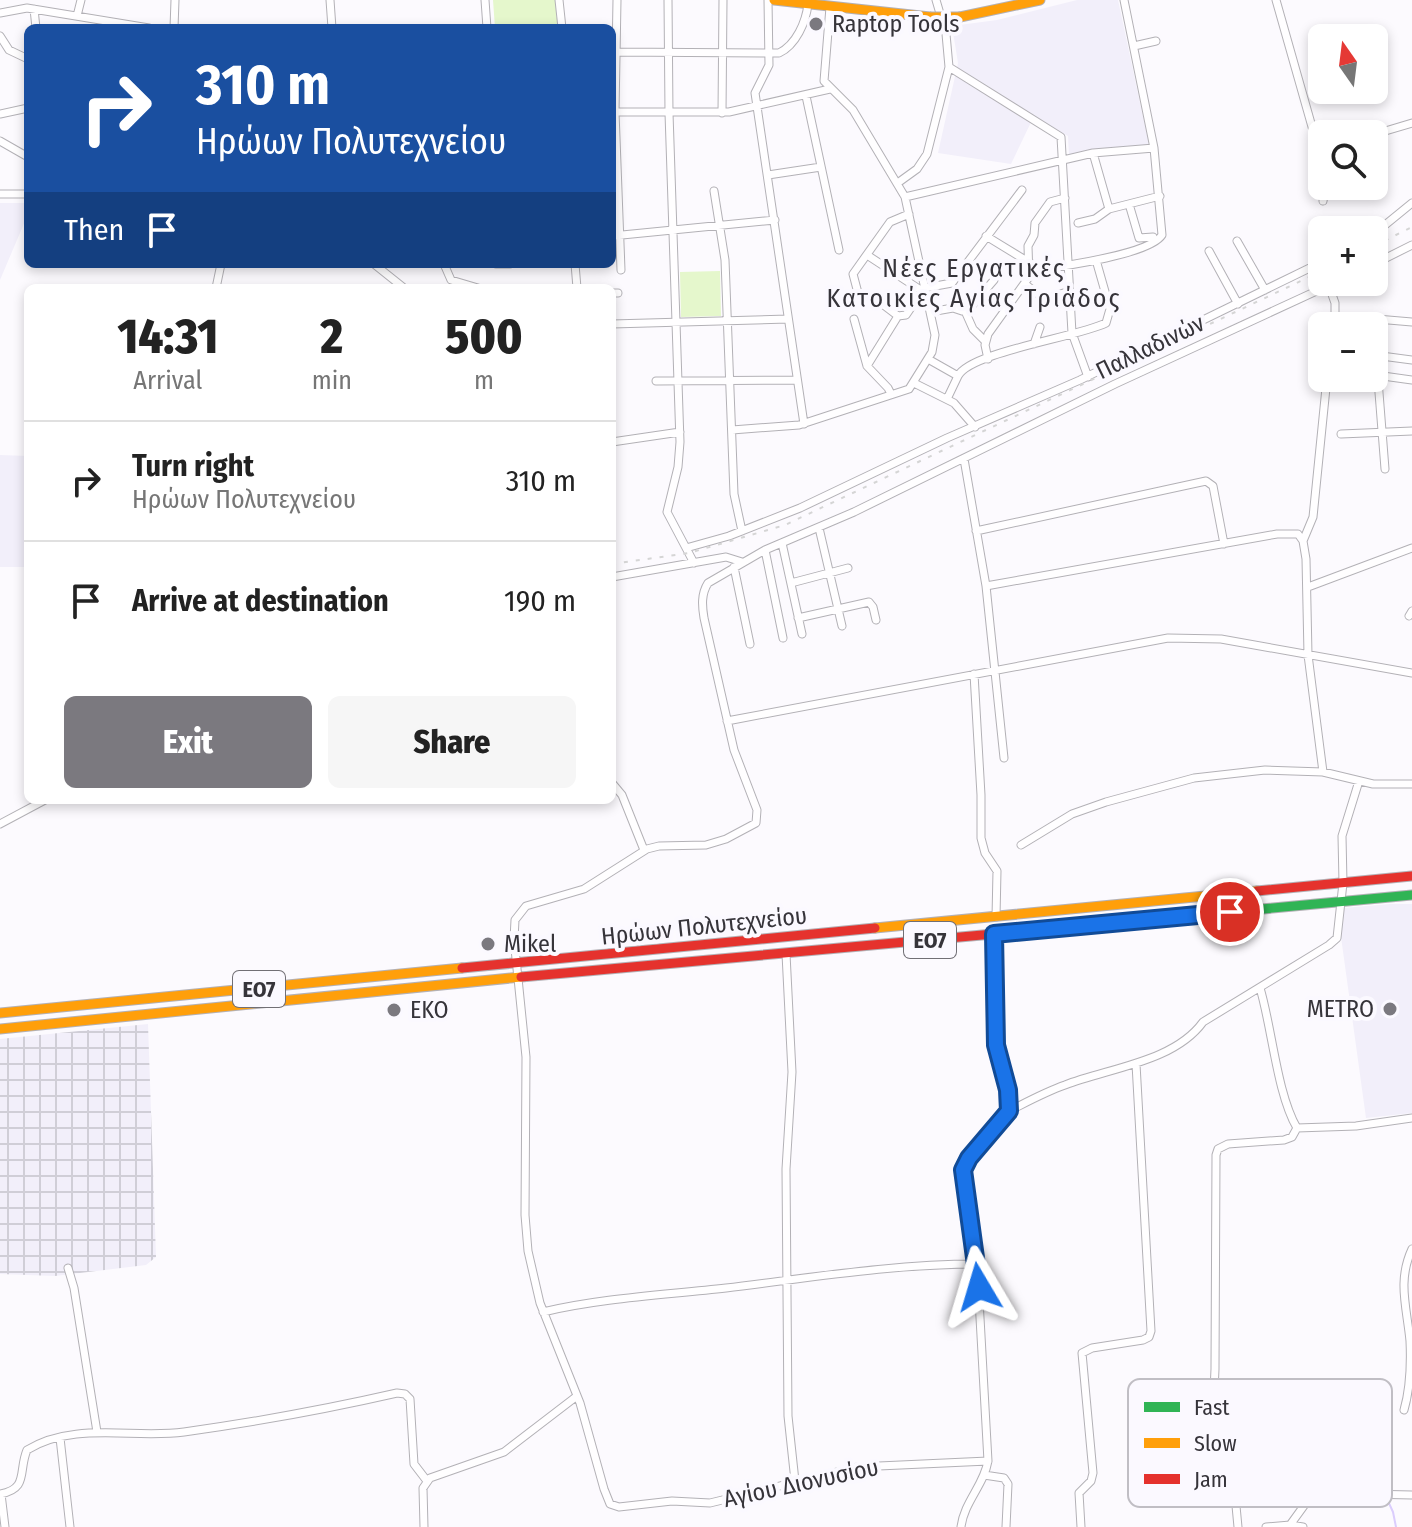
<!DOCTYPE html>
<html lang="en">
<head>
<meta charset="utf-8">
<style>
	body { margin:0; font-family:"Fira Sans Condensed",sans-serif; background:#f6f6f6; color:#222; height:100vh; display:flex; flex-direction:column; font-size:30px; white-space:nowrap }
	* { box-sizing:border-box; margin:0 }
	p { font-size:26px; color:#767676 }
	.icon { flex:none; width:44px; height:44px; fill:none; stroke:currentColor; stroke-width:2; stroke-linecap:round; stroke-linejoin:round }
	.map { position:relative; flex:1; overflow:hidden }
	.panel { position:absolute; left:24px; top:284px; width:592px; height:520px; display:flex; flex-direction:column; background:#fff; border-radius:12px; box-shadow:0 4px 12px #0003 }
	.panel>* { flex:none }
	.guide { position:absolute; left:24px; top:24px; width:592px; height:244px; border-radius:12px; box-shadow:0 4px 12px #0003; background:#1a4fa0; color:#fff; overflow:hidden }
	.needle { width:52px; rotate:346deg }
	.buttons { position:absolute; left:1308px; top:24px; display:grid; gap:16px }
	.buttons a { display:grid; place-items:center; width:80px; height:80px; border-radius:12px; background:#fff; box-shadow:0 4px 12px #0003; font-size:40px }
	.pin { position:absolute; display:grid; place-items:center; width:68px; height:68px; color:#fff; margin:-34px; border:4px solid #fff; border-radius:50%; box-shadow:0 2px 8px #0007 }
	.me { position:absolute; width:88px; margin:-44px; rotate:353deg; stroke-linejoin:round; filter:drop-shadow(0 0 6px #0008) }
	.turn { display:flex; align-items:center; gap:28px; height:168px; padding:0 40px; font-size:36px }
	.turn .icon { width:104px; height:104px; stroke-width:2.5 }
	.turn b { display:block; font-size:56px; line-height:68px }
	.then { display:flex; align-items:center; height:76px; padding:0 40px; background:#0003; gap:16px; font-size:30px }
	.eta { display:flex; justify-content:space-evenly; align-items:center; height:136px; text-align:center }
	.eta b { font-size:48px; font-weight:800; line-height:56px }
	.cta { display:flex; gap:16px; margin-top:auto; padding:16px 40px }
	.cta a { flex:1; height:92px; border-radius:12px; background:#7b797f; color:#fff; font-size:32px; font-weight:800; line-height:92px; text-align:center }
	.cta a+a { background:#f6f6f6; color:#222 }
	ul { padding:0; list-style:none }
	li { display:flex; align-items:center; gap:24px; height:120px; padding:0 40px; border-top:2px solid #e0e0e0 }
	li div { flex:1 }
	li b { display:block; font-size:30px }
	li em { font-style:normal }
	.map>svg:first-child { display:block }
	.built { fill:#f2effa }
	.industrial { fill:url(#industrial-grid) }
	.green { fill:#e5f7cc }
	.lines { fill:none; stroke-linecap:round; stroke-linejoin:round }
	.stream { stroke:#dbcdfd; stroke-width:2 }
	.street-casing { stroke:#b3b1b6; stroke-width:9 }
	.fast-casing { stroke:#b3b1b6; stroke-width:11 }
	.slow-casing { stroke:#b3b1b6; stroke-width:11 }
	.jam-casing { stroke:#b3b1b6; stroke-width:11 }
	.street { stroke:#fffeff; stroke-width:7 }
	.fast { stroke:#30b455; stroke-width:9 }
	.slow { stroke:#ff9f0a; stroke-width:9 }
	.jam { stroke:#e5322d; stroke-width:9 }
	.rail { stroke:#d5d5d5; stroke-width:2; stroke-dasharray:4 8; stroke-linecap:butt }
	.slow-bridge-casing { stroke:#b3b1b6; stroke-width:11; stroke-linecap:butt }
	.slow-bridge { stroke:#ff9f0a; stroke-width:9 }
	.route-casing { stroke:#114b97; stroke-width:20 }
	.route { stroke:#1a73e8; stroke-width:14 }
	.poi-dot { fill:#7b797f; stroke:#fbf9ff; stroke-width:3 }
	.labels { text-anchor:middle; stroke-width:8; stroke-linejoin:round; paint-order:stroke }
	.shield { fill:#fbf9ff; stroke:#716f75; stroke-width:2 }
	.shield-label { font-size:22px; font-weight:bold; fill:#36343a }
	.poi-label { font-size:24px; fill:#36343a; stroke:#fbf9ff; text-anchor:start }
	.street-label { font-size:24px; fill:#36343a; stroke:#fbf9ff }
	.neighbourhood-label { font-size:26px; letter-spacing:2px; fill:#36343a; stroke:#fbf9ff }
	.key { fill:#fbf9ff; stroke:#c0bec4; stroke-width:2 }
	.key-label { font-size:22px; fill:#36343a }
</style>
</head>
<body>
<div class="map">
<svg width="1412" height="1527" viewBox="0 0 1412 1527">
	<defs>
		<pattern id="industrial-grid" width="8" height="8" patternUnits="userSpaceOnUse" patternTransform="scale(2)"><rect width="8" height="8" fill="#f2effa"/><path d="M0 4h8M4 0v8" fill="none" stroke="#d0ced7"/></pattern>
	</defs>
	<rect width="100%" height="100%" fill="#fcfafe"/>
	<!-- built -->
	<path class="built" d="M1077 0H1118L1149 145 1100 149 1069 155 1068 136 1034 116 1011 164 938 153 958 63 952 26 997 20Z
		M0 203H28V214L0 280Z
		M0 455 28 456V567H0Z
		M1390 904H1412V1113L1366 1118 1341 937 1343 908Z"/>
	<!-- industrial -->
	<path class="industrial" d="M148 1024 156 1257 146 1265 55 1276 0 1274V1039Z"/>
	<!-- green -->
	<path class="green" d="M493 0H555L558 28H495Z
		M720 271 721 316 681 317 680 272Z"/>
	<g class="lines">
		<!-- stream -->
		<path class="stream" d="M1387 1499 1393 1512 1396 1527"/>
		<!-- street casing -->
		<g class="street-casing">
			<path id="street" d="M330 0 332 28
				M485 0 487 28
				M559 0 562 28
				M617 0 615 112 621 270
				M668 0 669 113 680 442 678 467 667 512 694 563
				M768 0 769 65 755 93 804 424
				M1276 0 1322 162
				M34 9 36 28
				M0 13 27 8 149 28
				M77 16 81 0
				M174 28 175 0
				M0 36 9 50 28 59
				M1134 46 1156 41
				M614 52 779 53C796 45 806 22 808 4
				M949 67 1061 137 1072 333 1088 377
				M806 96 839 250
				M612 112H729L830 89
				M722 113 723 0
				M0 114 28 108
				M1349 134 1361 130 1382 132 1412 123
				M0 141 28 157
				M1093 153 1109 209 1160 196
				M768 175 821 167
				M899 182 917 169 927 154 949 67 946 34 936 0
				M714 191 725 260 734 494 742 531
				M0 194H28
				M905 197 1093 153 1154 148
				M1323 201 1324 196 1333 186
				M1129 204 1139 238 1153 237
				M909 214 890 222 853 274 858 293 873 297 898 316 906 315 923 290
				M1078 223 1095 219 1109 209
				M1374 234 1412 203
				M612 236 775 220
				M986 236 1040 269C1065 266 1150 254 1162 235L1154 148 1124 0
				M1237 241 1265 290
				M1209 251 1238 304
				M867 255 919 289 952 283 1022 190
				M374 264 404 288
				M444 264 451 280 478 288
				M496 264H510
				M575 264 577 288
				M1374 264 1412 245
				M1025 284 1044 299 1070 291
				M1329 286 1335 303V326
				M216 288 221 264
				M612 293H618
				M965 311 973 329 985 341
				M930 312 953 308 962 311 969 309 994 280 995 274 989 268
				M1365 318 1412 322
				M854 319 867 366 888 388 891 394
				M612 324 788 319
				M1034 344 1040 327
				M1374 355 1412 360
				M928 359 958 376 947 399
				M988 359 985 345 988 334 1029 277 1028 246 1034 235 1035 223 1050 202 1065 198
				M867 366 898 316
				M958 376C970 352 1078 337 1106 323L1110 309 1096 260
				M656 381 795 380
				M914 383 954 403 975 427
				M732 430 799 425 909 389 932 352 935 335 905 197 853 110 824 81 830 7
				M1341 434 1412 431
				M612 442 680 432
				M964 459 986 586 1004 758
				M1385 469 1378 380 1383 376 1412 380
				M819 528 842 626
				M976 531 1206 481 1213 486 1224 544
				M1303 541 1313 517 1327 378
				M782 543 802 634
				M686 548 729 536 800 508 947 438 1080 380 1322 262
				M765 550 783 638
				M734 567 750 644
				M612 577 726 557 742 562
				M791 583 848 568
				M986 586 1277 534H1298L1303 541 1306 559 1308 655 1323 772
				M1308 587 1412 548
				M1409 616 1412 611
				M798 618 869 602 873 607 876 620
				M974 674 981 795V838L985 853 997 871 996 917
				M727 721 1168 638 1221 639 1412 673
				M612 783 622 795 644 850
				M0 824 45 800
				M1021 845 1072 814 1106 802 1194 778 1265 770 1323 772 1373 784H1412
				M786 954 792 1072 786 1169 788 1416 795 1481
				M1260 988C1272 1028 1277 1094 1297 1128L1356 1126 1412 1118
				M1009 1111C1027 1102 1045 1092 1065 1085 1109 1068 1174 1062 1203 1022L1329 945 1337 938 1343 883 1342 836 1359 781
				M68 1268 74 1288 97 1432
				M543 1312C602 1298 665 1295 726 1288 809 1278 893 1264 977 1264
				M1404 1410C1410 1389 1411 1363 1410 1341 1407 1308 1397 1281 1412 1249
				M60 1438 70 1527
				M988 1461 857 1467 710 1503 672 1501 619 1507 610 1504 604 1489 580 1403 540 1303 528 1251 525 1215 526 1057 514 939 515 920 526 906 584 889 647 849 659 846 706 845 726 839 756 823 757 810 734 750 704 618C702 606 701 594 708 583L765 550 854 512 1115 384 1336 282
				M984 1475 1004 1478 1008 1484 1006 1527
				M0 1494C29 1489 18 1471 27 1450 74 1421 133 1439 184 1432 255 1422 327 1409 397 1393L405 1394 410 1399 414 1464 427 1481
				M1 1494 5 1527
				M1290 1525 1303 1527
				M424 1527 423 1488 430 1478 504 1452 577 1396
				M961 1527C964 1502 984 1485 988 1461L977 1264 963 1170C973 1144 1007 1130 1010 1102L996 1045 994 934
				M1081 1527 1079 1493 1091 1481 1093 1473 1082 1353 1092 1348 1143 1340 1149 1337 1151 1331 1136 1064
				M1238 1527 1231 1453 1229 1449 1215 1443 1212 1434 1215 1369 1216 1155 1218 1149 1228 1144 1284 1140 1292 1137 1297 1128
				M1266 1527 1290 1525 1311 1496 1320 1493 1412 1495"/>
		</g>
		<!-- fast casing -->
		<g class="fast-casing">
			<path id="fast" d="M1060 928 1412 895"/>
		</g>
		<!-- slow casing -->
		<g class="slow-casing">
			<path id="slow" d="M774 0 930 17
				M960 17 1040 0
				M875 928 1257 891
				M0 1013 462 968
				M0 1029 521 977"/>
		</g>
		<!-- jam casing -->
		<g class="jam-casing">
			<path id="jam" d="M1257 891 1412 876
				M462 968 875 928
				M521 977 1060 928"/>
		</g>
		<!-- street -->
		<use href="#street" class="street"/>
		<!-- fast -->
		<use href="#fast" class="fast"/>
		<!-- slow -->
		<use href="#slow" class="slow"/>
		<!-- jam -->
		<use href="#jam" class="jam"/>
		<!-- rail -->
		<path class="rail" d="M1374 246 1412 227
			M612 564 689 553 785 525 1322 271"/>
		<!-- slow-bridge casing -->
		<g class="slow-bridge-casing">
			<path id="slow-bridge" d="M930 17H960"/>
		</g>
		<!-- slow-bridge -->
		<use href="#slow-bridge" class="slow-bridge"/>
	</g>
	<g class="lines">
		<!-- route casing -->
		<g class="route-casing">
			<path id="route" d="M979 1287 963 1170 969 1158 1009 1111 1008 1090 996 1045 994 934 1230 912"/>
		</g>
		<!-- route -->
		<use href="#route" class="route"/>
	</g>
	<!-- markers -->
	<g class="poi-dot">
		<circle cx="816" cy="24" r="8"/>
		<circle cx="488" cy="944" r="8"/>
		<circle cx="1390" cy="1009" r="8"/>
		<circle cx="394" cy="1010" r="8"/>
	</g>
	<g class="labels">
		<!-- shield labels -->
		<g class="shield">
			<rect x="904" y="922" width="52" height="36" rx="6"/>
			<rect x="233" y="971" width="52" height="36" rx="6"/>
		</g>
		<g class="shield-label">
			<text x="930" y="948">ΕΟ7</text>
			<text x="259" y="997">ΕΟ7</text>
		</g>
		<!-- poi labels -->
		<g class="poi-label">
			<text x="832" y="32">Raptop Tools</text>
			<text x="504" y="952">Mikel</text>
			<text x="1374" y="1017" text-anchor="end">METRO</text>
			<text x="410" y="1018">EKO</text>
		</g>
		<!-- street labels -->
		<g class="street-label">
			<text transform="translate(1150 347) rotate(-26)" y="8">Παλλαδινών</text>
			<text transform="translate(704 926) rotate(-6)" y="8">Ηρώων Πολυτεχνείου</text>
			<text transform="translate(801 1483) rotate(-12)" y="8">Αγίου Διονυσίου</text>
		</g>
		<!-- neighbourhood labels -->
		<g class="neighbourhood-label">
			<text x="974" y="277">Νέες Εργατικές<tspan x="974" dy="30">Κατοικίες Αγίας Τριάδος</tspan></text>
		</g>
	</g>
	<!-- legend -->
	<rect x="1128" y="1379" width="264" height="128" rx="12" class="key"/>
	<rect x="1144" y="1402" width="36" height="10" fill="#30b455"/>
	<rect x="1144" y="1438" width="36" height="10" fill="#ff9f0a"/>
	<rect x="1144" y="1474" width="36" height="10" fill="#e5322d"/>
	<g class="key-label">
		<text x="1194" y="1415">Fast</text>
		<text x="1194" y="1451">Slow</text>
		<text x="1194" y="1487">Jam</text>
	</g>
</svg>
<div class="buttons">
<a><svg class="needle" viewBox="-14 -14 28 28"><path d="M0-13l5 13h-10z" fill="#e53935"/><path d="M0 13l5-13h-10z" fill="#767676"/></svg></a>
<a><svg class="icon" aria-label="search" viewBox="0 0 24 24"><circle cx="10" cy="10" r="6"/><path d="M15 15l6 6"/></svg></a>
<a>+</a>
<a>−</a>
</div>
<div class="pin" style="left:1230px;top:912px;background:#d93025"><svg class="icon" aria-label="arrive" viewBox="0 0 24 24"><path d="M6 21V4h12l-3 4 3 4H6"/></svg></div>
<svg class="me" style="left:979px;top:1287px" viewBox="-20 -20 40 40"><path d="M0-17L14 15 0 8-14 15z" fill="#1a73e8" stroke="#fff" stroke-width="4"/></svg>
<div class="guide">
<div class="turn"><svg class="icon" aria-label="right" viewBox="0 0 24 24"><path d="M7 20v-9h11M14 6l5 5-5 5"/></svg><div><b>310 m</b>Ηρώων Πολυτεχνείου</div></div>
<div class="then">Then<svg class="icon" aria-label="arrive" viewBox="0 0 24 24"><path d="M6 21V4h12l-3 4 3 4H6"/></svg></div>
</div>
<section class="panel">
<div class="eta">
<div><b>14:31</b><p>Arrival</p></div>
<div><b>2</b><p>min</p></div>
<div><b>500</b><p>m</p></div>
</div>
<ul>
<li><svg class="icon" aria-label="right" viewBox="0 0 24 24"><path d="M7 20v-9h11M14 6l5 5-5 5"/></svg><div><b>Turn right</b><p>Ηρώων Πολυτεχνείου</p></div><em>310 m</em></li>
<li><svg class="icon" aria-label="arrive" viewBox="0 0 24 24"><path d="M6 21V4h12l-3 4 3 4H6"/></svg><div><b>Arrive at destination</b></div><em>190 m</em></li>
</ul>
<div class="cta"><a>Exit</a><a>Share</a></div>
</section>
</div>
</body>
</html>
